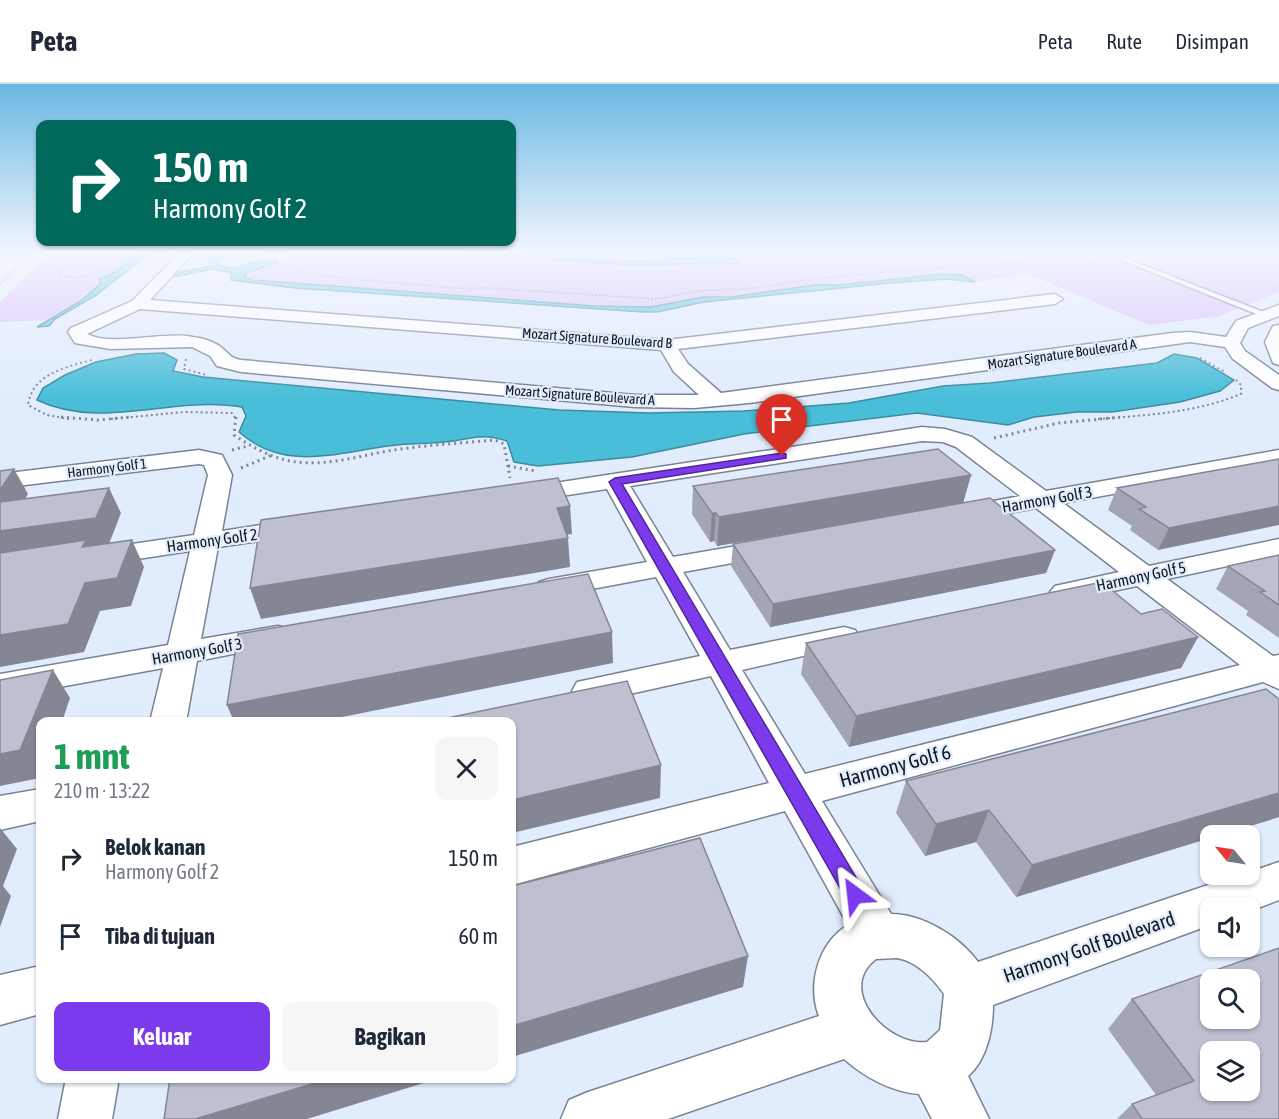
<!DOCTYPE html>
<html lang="id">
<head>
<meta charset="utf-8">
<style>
	body { margin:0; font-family:"Asap Condensed",sans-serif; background:#f6f6f7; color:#1f2937; height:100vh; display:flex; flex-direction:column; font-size:22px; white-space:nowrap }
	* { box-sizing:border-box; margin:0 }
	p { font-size:20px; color:#747a83 }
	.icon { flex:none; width:33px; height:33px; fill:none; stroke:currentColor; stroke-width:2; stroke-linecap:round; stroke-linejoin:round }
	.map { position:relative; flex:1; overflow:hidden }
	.details { position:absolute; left:36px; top:633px; width:480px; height:366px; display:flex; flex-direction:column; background:#fff; border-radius:12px; box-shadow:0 2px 4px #0004 }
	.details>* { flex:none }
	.banner { position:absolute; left:36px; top:36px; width:480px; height:126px; border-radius:12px; box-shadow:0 2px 4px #0004; background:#00695c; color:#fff; overflow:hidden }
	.needle { width:39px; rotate:300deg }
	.controls { position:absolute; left:1200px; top:741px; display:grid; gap:12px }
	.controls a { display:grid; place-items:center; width:60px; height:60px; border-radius:12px; background:#fff; box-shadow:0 2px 4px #0004; font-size:30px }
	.pin { position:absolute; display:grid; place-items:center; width:51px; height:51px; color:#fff; margin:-62px -26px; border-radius:50% 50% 50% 0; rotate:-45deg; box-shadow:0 0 6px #0007 }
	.pin .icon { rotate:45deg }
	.me { position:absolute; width:66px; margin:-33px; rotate:330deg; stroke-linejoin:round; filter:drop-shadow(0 0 4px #0008) }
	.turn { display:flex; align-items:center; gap:21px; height:126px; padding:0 18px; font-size:27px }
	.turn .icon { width:78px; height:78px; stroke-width:2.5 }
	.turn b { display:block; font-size:42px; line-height:51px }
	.round { display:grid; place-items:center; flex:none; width:63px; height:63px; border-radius:12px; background:#f6f6f7 }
	.headline { display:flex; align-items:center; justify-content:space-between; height:102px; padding:0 18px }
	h1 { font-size:36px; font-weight:700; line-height:45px; color:#1e9e55 }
	.button { display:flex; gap:12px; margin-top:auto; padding:12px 18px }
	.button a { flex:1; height:69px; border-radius:12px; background:#7c3aed; color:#fff; font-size:24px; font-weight:700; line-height:69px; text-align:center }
	.button a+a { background:#f6f6f7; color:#1f2937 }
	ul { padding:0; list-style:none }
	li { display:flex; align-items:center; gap:18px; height:78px; padding:0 18px }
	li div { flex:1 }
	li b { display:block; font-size:22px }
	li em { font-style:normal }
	header { display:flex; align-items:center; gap:36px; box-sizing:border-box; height:84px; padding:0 30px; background:#fff; border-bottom:2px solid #e0e1e3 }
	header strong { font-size:28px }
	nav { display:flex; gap:33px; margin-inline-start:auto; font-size:21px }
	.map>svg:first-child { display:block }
	.green { fill:#d8bdfb }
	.water { fill:#4abed9; stroke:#3a8ca1; stroke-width:1.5 }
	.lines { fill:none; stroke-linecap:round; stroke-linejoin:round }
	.stream { fill:#3a8ca1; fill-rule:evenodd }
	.service-casing { stroke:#798392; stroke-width:3 }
	.minor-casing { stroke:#798392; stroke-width:3 }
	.path-far2 { stroke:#808793; stroke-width:1.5; stroke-dasharray:1.5 2; stroke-linecap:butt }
	.path-far1 { stroke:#808793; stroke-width:2; stroke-dasharray:2 3; stroke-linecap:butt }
	.path { stroke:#808793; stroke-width:3; stroke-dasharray:2 4; stroke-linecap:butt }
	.service { fill:#fff; fill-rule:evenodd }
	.minor { fill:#fff; fill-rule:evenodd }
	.wall { fill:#a3a5b5 }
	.shaded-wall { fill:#858693 }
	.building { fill:#bec0d2; stroke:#858693; stroke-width:1.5; fill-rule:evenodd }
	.route { fill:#7c3aed; stroke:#51269a; stroke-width:1.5 }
	.labels { text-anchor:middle; stroke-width:4.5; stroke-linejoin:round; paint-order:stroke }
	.far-street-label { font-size:14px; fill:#13171d; stroke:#e1ecfd }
	.street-label { font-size:16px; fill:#13171d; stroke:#e1ecfd }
	.near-street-label { font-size:20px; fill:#13171d; stroke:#e1ecfd }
</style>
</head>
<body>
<header>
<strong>Peta</strong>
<nav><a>Peta</a><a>Rute</a><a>Disimpan</a></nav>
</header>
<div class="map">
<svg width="1279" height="1035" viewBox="0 0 1279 1035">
	<rect width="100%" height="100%" fill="#e1ecfd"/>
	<!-- green -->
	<path class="green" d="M51 167H140L143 168 115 188 99 195 101 198 81 217 46 236 0 238V218Z
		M304 167H417L633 181 738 179 737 175 660 177 666 167H1279V208L1219 232 1149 241 1028 190 975 198 962 191 952 190 886 194 839 201H814L732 213H703L651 223 594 222 267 198 245 193 250 186 276 179 273 177H284L293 170Z"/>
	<!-- water -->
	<path class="water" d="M140 167H153L95 212 55 235 49 242 37 243 81 217 101 199 99 195 115 188 143 168Z
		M417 167C490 167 563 175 636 177 666 178 714 168 741 176L738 179 633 181Z
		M227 173 219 177 218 180C240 193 254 168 277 179L246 189 245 193 253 196 594 222 651 223 703 213H732L814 201H839L942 190 962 191 975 198 947 195 891 199 704 218 657 228H643L295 204 231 196V189L213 185 168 194 167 191 210 182 213 179 207 177 210 174Z
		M164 269 177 276 173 287 203 293 559 326 649 329 744 327 849 319 943 302 990 299 1157 279 1174 270 1197 274 1234 296 1220 307 1180 318 1112 328H1077L1034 333 1008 341 917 329 744 350 632 373 538 382 514 378 507 357C479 348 471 356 444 358 425 360 407 359 388 362 335 369 284 388 239 348L246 332 242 323C174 311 102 347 37 316L43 304 65 291 96 278 136 270Z"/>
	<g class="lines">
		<!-- stream -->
		<path class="stream" d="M277 174 278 176 272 177 270 176Z"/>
		<!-- service casing -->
		<g class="service-casing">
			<path id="service" d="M683 167H731L728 169H686Z
				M1099 167H1107L1271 231 1264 233Z"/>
		</g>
		<!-- minor casing -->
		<g class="minor-casing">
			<path id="minor" d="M181 167H195L150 216 667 256 1055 210 1063 215 1055 220 678 265 688 280 721 309 1172 249 1190 248 1226 253 1236 237 1279 221V232L1248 244 1240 259 1245 267 1279 291V306L1272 304 1233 275 1225 263 1190 258 749 319 694 324 635 323 241 288 217 282 210 272 192 263 110 265 75 259 68 248 71 244 132 217ZM140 225 661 266 674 288 699 311H635L241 276C231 274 230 271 222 264 215 258 203 254 193 253 161 247 114 263 87 250Z
				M1279 241V281L1273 279 1265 258 1273 242Z
				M922 343 945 345 972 353 1046 407 1279 366V380L1063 419 1149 482 1279 455V471L1167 495 1273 572 1279 571V605L1263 598 822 717 891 830C923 830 960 853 978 878L1241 790H1250V788L1279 778V816L1250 827V824H1210V841L993 921C993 945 987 976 968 992L989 1035H932L919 1010C892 1008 864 993 844 975L668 1035H561L569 1016 588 1008 819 932C807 901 818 859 848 841L785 727 512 801V763L769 699 711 592 589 619 577 616 572 607 577 598 700 572 656 493 549 513 539 510 534 504 539 498 549 495 647 478 607 405 522 418 513 416 510 411 513 406 522 404ZM922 357 943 358 956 363 1020 412 951 425 947 430 951 435 960 438 1036 424 1119 488 1055 502 1050 508 1055 514 1065 517 1137 502 1240 581 805 690 742 586 855 560 860 553 855 546 844 543 730 566 683 488 771 472 781 470 785 464 781 458 771 456 673 473 630 402ZM897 874C916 877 933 894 944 910L940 946 927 958C888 963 835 906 876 875Z
				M199 366 222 371 232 391 222 447 300 435 309 437 313 443 309 449 300 451 218 463 201 555 278 542 289 545 294 552 289 559 197 577 186 638H150L163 584 0 614V590L168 561 190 467 98 481 88 479 84 473 88 467 98 465 194 451 208 391 204 381 199 380 0 404V390Z
				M40 705V737L0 746V712Z
				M40 882V930L0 941V891Z
				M66 994H119L112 1035H58Z"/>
		</g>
		<!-- path-far2 -->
		<path class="path-far2" d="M95 167 76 175 59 191C86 199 106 184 131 176 139 174 147 175 155 174
			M1060 167 1095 181
			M204 172 248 170 262 172 303 188 343 194 454 204H489L656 215 705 206 749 205 811 195 913 185 978 183 1033 176 1042 171 1038 167
			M0 200 32 167"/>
		<!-- path-far1 -->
		<path class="path-far1" d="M1200 274 1225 288
			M186 275 184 285 207 291
			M69 335 47 331 28 321C32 290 66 283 92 276
			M111 335 184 328 232 329 236 335
			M1098 335C1147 331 1195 329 1241 310V301L1236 296"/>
		<!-- path -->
		<path class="path" d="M61 333 98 336 131 333
			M236 333 234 351C252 363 275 376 297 378 330 382 362 371 394 366 427 361 461 359 495 356L504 360 510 394
			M994 354 1059 339 1122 333
			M232 366 248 362
			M508 382 536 387
			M241 384 272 371"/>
		<!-- service -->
		<use href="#service" class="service"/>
		<!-- minor -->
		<use href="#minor" class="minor"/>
	</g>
	<!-- wall -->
	<path class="wall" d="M1279 375 1158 466 1130 446 1132 442 1108 426 1117 404Z
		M971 391 963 419 717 462 714 457 710 458 692 430 693 402Z
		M733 460 1055 466 1046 489 770 543 731 482Z
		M1279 471V554L1246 531 1248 527 1216 505 1228 482Z
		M1198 553 1181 584 849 663 801 590 806 559Z
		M906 697 1279 733 1218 752H1210V754L1016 813 976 758 925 772 896 729Z
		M1132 915 1279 1035H1117L1132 1020 1156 1011 1108 945Z"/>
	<!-- shaded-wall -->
	<path class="shaded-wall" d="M14 385 28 410 7 445 0 434V406Z
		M971 391 963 419 717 462 719 433Z
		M109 404 121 429 109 460 0 476V447Z
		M570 422 572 450 559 452 557 424Z
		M1279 422V441L1158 466 1169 444Z
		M712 429H716L714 457 710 458Z
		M568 454 570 483 261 535 250 504Z
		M132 456 144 483 131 522 100 527 84 568 0 583V551Z
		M1055 466 1046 489 770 543 773 520Z
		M612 548 613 579 317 638H234L227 621Z
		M1198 553 1181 584 849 663 856 632Z
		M53 586 70 614 62 638H40V694L0 702V670Z
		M661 681 660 714 512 749V716Z
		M1279 709V733L1218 752H1210V754L1016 813 1032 781Z
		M989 726 976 758 925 772 936 740Z
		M0 744 17 765 3 802 11 812 0 843Z
		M748 872 743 903 512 973V942Z
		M332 994H440L307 1035H195Z"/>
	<!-- building -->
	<path class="building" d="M938 365 971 391 719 433 716 429H712L693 402Z
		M1279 375V422L1169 444 1139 425 1146 423 1117 404Z
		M14 385 0 406V387Z
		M558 394 570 422 557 424 568 454 250 504 261 436Z
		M109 404 96 434 0 447V418Z
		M990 414 1055 466 773 520 733 460Z
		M86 456 82 463 132 456 117 494 85 499 68 540 0 551V469Z
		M1279 471V521L1260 508 1265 507 1228 482Z
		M588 490 612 548 227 621 238 550Z
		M1102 498 1141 530 1162 525 1198 553 856 632 806 559Z
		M53 586 20 666 0 670V596Z
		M627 597 661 681 512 716V638H428Z
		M1266 605 1279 615V709L1032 781 989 726 936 740 906 697Z
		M700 754 748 872 512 942V802Z
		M1279 864V1035H1142L1132 1020 1194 997 1132 915ZM1210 896H1250V934H1210ZM1210 968H1250V1006H1210Z
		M170 994H332L195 1035H164Z"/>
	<!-- sky -->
	<linearGradient id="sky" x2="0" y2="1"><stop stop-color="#69b8e2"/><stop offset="0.54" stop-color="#f2f6fe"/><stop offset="1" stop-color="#f2f6fe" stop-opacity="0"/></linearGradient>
	<rect width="1279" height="312" fill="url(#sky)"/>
	<!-- route -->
	<path class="route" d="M782 369 786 370V374L622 400 863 805 865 811 863 818 855 820 848 818 609 398 615 394Z"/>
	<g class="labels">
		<!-- far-street labels -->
		<g class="far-street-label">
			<text transform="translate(597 254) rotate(4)" y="5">Mozart Signature Boulevard B</text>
			<text transform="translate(1062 270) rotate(-8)" y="5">Mozart Signature Boulevard A</text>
			<text transform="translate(580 311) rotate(4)" y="5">Mozart Signature Boulevard A</text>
			<text transform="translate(107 384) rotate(-7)" y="5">Harmony Golf 1</text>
		</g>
		<!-- street labels -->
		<g class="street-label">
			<text transform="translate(1047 415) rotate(-10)" y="6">Harmony Golf 3</text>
			<text transform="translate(212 456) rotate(-8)" y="6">Harmony Golf 2</text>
			<text transform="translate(1141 492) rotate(-12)" y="6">Harmony Golf 5</text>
			<text transform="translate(197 567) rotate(-10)" y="6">Harmony Golf 3</text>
		</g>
		<!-- near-street labels -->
		<g class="near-street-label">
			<text transform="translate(895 682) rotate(-15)" y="7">Harmony Golf 6</text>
			<text transform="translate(1089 863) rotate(-19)" y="7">Harmony Golf Boulevard</text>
		</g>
	</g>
</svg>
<div class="controls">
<a><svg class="needle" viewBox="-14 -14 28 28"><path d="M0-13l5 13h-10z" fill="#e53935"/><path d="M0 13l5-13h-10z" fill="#747a83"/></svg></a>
<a><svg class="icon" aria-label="sound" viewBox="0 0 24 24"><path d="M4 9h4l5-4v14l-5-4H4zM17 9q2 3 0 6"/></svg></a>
<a><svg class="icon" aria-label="search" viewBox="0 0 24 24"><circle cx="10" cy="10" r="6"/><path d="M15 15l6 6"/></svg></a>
<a><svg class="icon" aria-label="layers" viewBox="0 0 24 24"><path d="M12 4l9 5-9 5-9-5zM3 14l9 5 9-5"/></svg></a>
</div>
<div class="pin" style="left:782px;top:372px;background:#d93025"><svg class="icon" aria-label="arrive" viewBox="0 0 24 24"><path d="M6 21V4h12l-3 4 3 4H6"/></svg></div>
<svg class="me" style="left:855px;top:811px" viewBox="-20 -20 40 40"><path d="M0-17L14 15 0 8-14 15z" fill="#7c3aed" stroke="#fff" stroke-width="4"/></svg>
<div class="banner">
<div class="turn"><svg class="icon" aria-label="right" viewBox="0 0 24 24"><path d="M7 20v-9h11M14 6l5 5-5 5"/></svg><div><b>150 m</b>Harmony Golf 2</div></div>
</div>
<section class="details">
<div class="headline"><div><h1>1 mnt</h1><p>210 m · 13:22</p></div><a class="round"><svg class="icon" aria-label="close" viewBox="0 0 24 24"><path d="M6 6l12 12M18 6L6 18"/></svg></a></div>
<ul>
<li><svg class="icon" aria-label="right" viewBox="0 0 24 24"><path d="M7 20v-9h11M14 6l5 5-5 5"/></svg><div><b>Belok kanan</b><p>Harmony Golf 2</p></div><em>150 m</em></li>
<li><svg class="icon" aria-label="arrive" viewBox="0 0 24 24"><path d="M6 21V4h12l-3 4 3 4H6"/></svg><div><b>Tiba di tujuan</b></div><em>60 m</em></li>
</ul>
<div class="button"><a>Keluar</a><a>Bagikan</a></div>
</section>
</div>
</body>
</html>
